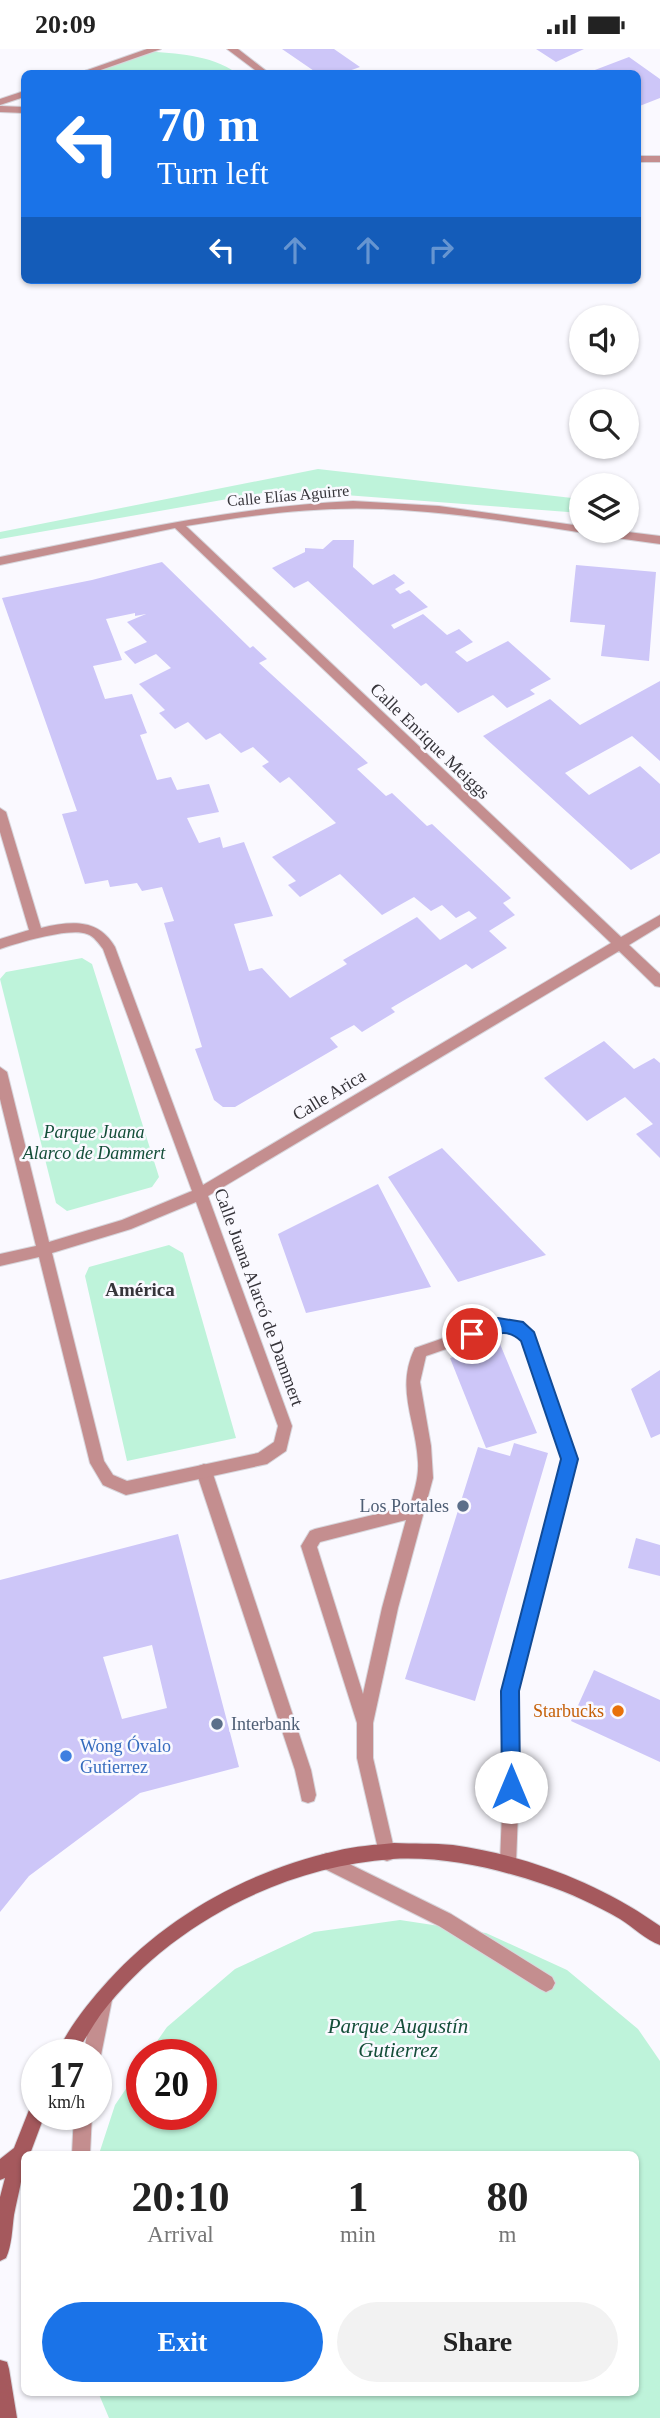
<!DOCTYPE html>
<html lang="en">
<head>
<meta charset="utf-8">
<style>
	body { margin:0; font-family:Georgia,serif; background:#f2f2f2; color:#222; height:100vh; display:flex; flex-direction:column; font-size:26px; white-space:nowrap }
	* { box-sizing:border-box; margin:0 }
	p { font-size:23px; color:#767676 }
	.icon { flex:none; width:38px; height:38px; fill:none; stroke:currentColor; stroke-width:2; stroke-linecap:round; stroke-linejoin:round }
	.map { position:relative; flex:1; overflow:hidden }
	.details { position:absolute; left:21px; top:2102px; width:618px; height:245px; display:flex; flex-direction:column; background:#fff; border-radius:10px; box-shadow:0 2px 5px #0004 }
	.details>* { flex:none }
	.guide { position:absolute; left:21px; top:21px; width:620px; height:214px; border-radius:10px; box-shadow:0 2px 5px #0004; background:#1a73e8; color:#fff; overflow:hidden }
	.buttons { position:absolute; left:569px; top:256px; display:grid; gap:14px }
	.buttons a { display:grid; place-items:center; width:70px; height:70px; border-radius:50%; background:#fff; box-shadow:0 2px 5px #0004; font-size:35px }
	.speed { position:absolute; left:21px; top:1990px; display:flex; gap:14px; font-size:35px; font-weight:700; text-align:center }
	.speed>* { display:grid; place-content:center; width:91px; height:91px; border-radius:50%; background:#fff; box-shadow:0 2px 5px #0004; line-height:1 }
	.speed small { font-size:18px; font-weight:400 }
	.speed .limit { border:10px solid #d22; background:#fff; color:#111 }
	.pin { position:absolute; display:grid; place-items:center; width:60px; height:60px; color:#fff; margin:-30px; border:4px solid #fff; border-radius:50%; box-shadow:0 2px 7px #0007 }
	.me { position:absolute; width:77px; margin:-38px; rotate:0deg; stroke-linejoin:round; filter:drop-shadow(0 0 5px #0008) }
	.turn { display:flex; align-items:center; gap:24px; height:147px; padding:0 21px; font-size:32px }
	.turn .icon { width:91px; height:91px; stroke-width:2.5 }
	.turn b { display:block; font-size:49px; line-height:60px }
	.lanes { display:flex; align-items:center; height:66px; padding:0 21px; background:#0003; justify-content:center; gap:35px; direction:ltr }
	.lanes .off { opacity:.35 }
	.eta { display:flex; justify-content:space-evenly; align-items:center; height:119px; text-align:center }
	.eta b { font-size:42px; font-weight:700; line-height:49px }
	.action { display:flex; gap:14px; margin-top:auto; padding:14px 21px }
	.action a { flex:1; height:80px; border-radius:42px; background:#1a73e8; color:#fff; font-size:28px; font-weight:700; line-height:80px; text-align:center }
	.action a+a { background:#f2f2f2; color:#222 }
	.status { display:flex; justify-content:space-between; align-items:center; height:49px; padding:0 35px; background:#fff; direction:ltr }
	.status svg { height:19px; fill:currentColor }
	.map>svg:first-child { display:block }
	.green { fill:#bef3da }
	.building { fill:#cdc6f8; fill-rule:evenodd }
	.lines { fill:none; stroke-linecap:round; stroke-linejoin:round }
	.service-casing { stroke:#d7d6dc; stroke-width:2 }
	.pedestrian-casing { stroke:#d7d6dc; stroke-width:2 }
	.minor-casing { stroke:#d7d6dc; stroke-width:2 }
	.secondary-casing { stroke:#d7d6dc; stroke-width:2 }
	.service { fill:#c48e8f; fill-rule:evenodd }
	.pedestrian { fill:#c48e8f; fill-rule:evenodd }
	.minor { fill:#c48e8f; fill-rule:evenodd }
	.secondary { fill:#a5595d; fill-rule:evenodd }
	.route { fill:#1a73e8; stroke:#114b97; stroke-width:2 }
	.service-dot { fill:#5c6f8a; stroke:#faf9ff; stroke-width:2.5 }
	.food-dot { fill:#e8710a; stroke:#faf9ff; stroke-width:2.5 }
	.shop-dot { fill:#3f7fe0; stroke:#faf9ff; stroke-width:2.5 }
	.labels { text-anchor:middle; stroke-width:5; stroke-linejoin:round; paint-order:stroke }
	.far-street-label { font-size:16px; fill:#36343a; stroke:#faf9ff }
	.street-label { font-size:18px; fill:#36343a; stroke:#faf9ff }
	.park-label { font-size:18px; font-style:italic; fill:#144e39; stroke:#faf9ff }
	.service-label { font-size:18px; fill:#4e5e75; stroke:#faf9ff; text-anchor:end }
	.food-label { font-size:18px; fill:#c56008; stroke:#faf9ff; text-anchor:end }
	.shop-label { font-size:18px; fill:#366cbe; stroke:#faf9ff; text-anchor:start }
	.neighbourhood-label { font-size:19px; font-weight:bold; fill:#36343a; stroke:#faf9ff }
	.near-park-label { font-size:21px; font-style:italic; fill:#144e39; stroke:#faf9ff }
</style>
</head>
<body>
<div class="status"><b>20:09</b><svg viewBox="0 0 49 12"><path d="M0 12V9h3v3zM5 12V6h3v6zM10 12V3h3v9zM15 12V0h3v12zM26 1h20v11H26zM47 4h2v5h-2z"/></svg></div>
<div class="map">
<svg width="660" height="2369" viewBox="0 0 660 2369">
	<rect width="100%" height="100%" fill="#faf9ff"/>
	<!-- green -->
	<path class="green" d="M145 2C177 5 209 5 237 24H85Z
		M318 420 581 450V464L279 441 0 490V483Z
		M82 909 92 915 159 1128 152 1138 67 1162 56 1154 0 930 6 923Z
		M169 1196 183 1204 236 1389 127 1412 85 1227 89 1218Z
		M400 1871 486 1884 567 1921 638 1980 660 2012V2369H109L98 2343H635V2105H99L115 2056 142 2016V2065H201V2006L148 2005 167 1978 235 1920 314 1883Z"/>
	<!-- building -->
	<path class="building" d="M282 0H334L360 18 343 24H317Z
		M536 0H584L556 13Z
		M629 8 660 30V49L637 58V24H587Z
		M333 491H354L353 518 373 536 394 525 405 534 395 540 400 545 409 541 428 558 391 576 394 580 423 565 447 586 459 580 473 593 455 603 467 613 508 592 551 630 530 641 535 645 507 659 493 646 458 664 426 634 421 637 308 532 294 539 272 519 305 503V499L323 500Z
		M162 513 250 599 253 597 267 610 259 614 368 714 357 720 386 747 392 744 427 777 432 775 511 849 503 854 515 866 489 882 507 899 472 920 466 915 391 959 395 963 362 983 354 976 330 989 338 998 235 1058H223L214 1051 195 1000 202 998 164 874 174 872 162 838 142 842 137 834 110 838 108 831 85 835 62 765 77 762 2 549 92 531ZM135 564V567L146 565 127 573 147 593 124 603 135 615 156 605 171 619 139 635 165 661 159 664 175 680 188 673 206 691 220 684 241 704 253 698 269 713 262 717 280 734 289 728 336 774 272 808 296 832 288 836 300 848 340 825 382 866 414 848 431 862 442 856 456 869 469 862 477 869 440 891 417 868 343 911 347 915 290 949 262 919 249 922 234 875 273 867 244 793 223 799 220 788 199 794 187 769 219 763 209 735 177 741 171 728 157 731 140 686 147 684 132 645 105 650 93 617 122 611 106 570Z
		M576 516 656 523 649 612 601 607 605 576 570 573Z
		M660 632V712L632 687 565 724 589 746 640 717 660 735V804L631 821 483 687 550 650 580 676Z
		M604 992 634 1020 654 1009 660 1014V1109L636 1085 653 1075 625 1048 587 1072 544 1029Z
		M442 1099 546 1206 458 1233 388 1128Z
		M378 1135 431 1238 306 1264 278 1185Z
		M500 1295 537 1384 486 1399 450 1309Z
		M660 1321V1385L651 1389 631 1340Z
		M514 1394 548 1404 475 1652 405 1630 478 1398 510 1407Z
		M178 1485 239 1718 140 1744 29 1827 0 1863V1531ZM152 1596 167 1659 122 1670 103 1608Z
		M636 1489 660 1496V1527L628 1519Z
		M594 1621 660 1651V1713L571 1672Z"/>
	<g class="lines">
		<!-- service casing -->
		<g class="service-casing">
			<path id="service" d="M498 1270 522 1274 533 1283 577 1410 518 1642 520 1713 516 1814 514 1820 508 1822 502 1820 500 1814 504 1713 502 1642 563 1410 522 1291 514 1284 498 1282 426 1307 420 1333 431 1397 433 1429 398 1559 373 1674V1709L395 1804 393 1810 387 1812 381 1810 379 1804 357 1709V1674L301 1497 310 1482 315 1480 410 1457C414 1442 419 1428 418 1413 416 1371 395 1340 415 1299ZM406 1471 382 1559 363 1645 317 1498 320 1493Z
				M327 1804 451 1865 552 1928 555 1934 552 1940 546 1943 540 1940 439 1877 321 1818 319 1812 321 1806Z
				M103 1942 109 1945 112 1951 101 2006 96 2013V2006H83L94 1951 97 1945Z
				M74 2065H92L90 2105H72Z"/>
		</g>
		<!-- pedestrian casing -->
		<g class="pedestrian-casing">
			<path id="pedestrian" d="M204 1415 209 1417 212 1422 311 1721 316 1746 314 1752 308 1754 302 1752 295 1721 196 1422 199 1417Z"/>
		</g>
		<!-- minor casing -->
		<g class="minor-casing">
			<path id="minor" d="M147 0H161L92 24H79Z
				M227 0H238L269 24H259Z
				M24 42V48L0 56V50Z
				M0 57 24 58V64L0 63Z
				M637 107H660V113H637Z
				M353 452 439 457 581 477V481H612L660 487V495C568 483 476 464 383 460 317 457 251 466 186 477L621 888 660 866V877L629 896 660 925V938L655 937 619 902 208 1147 292 1377 286 1402 267 1415 126 1446 103 1436 90 1414 39 1208 0 1217V1205L36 1197 0 1050V1018L7 1023 49 1193 122 1171 192 1142 103 900C99 895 94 887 87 885 70 878 18 894 0 900V890L29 881 0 783V759L6 763 41 879C71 872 98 869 115 898L203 1136 611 894 175 479 0 516V508C117 484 233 458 353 452ZM196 1153 278 1377 274 1393 258 1404 127 1432 113 1426 104 1412 52 1204 131 1180Z"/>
		</g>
		<!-- secondary casing -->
		<g class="secondary-casing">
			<path id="secondary" d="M394 1794C413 1795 434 1794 453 1796 524 1806 596 1833 654 1873L660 1877V1896C646 1891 633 1878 620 1870 596 1856 570 1844 543 1835 495 1819 444 1807 392 1810 281 1818 169 1876 101 1965 92 1978 84 1992 75 2006H56C68 1979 89 1953 108 1932 168 1866 249 1822 336 1802 355 1797 375 1796 394 1794Z
				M37 2053V2065H45L30 2105H24C24 2126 18 2145 14 2166 12 2180 12 2196 6 2209L0 2212V2148L5 2129 0 2131V2110L14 2099 31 2056Z
				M0 2311 7 2313 9 2320 17 2369H0Z"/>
		</g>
		<!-- service -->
		<use href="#service" class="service"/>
		<!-- pedestrian -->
		<use href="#pedestrian" class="pedestrian"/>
		<!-- minor -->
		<use href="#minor" class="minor"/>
		<!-- secondary -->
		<use href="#secondary" class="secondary"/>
	</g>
	<!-- route -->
	<path class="route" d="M498 1269 523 1273 534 1283 578 1410 519 1642 520 1738 518 1745 511 1747 505 1745 502 1738 501 1642 561 1410 521 1292C499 1272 487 1297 467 1290L464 1285 467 1280Z"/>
	<!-- markers -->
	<g class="service-dot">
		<circle cx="463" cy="1457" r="7"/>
		<circle cx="217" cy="1675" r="7"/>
	</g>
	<circle class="food-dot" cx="618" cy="1662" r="7"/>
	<circle class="shop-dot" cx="66" cy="1707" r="7"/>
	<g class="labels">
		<!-- far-street labels -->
		<g class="far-street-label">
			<text transform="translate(288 446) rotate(-5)" y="6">Calle Elías Aguirre</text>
		</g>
		<!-- street labels -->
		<g class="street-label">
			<text transform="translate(430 692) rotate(44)" y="6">Calle Enrique Meiggs</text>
			<text transform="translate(329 1046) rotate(-31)" y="6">Calle Arica</text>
			<text transform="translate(259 1248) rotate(70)" y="6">Calle Juana Alarcó de Dammert</text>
		</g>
		<!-- park labels -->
		<g class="park-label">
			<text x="94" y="1089">Parque Juana<tspan x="94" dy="21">Alarco de Dammert</tspan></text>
		</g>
		<!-- service labels -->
		<g class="service-label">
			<text x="449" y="1463">Los Portales</text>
			<text x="231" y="1681" text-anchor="start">Interbank</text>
		</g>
		<!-- food labels -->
		<g class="food-label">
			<text x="604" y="1668">Starbucks</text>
		</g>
		<!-- shop labels -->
		<g class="shop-label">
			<text x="80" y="1703">Wong Óvalo<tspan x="80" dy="21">Gutierrez</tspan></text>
		</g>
		<!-- neighbourhood labels -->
		<g class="neighbourhood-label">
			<text x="140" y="1247">América</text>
		</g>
		<!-- near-park labels -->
		<g class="near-park-label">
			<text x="398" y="1984">Parque Augustín<tspan x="398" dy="24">Gutierrez</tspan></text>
		</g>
	</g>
</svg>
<div class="buttons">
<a><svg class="icon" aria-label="sound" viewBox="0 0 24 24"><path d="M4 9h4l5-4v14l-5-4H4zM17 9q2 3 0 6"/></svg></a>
<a><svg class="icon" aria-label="search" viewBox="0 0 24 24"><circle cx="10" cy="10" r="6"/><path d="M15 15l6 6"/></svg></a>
<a><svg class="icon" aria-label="layers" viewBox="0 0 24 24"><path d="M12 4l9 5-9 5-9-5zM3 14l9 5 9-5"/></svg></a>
</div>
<div class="speed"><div>17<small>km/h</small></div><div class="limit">20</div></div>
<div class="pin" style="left:472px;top:1285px;background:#d93025"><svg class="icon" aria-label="arrive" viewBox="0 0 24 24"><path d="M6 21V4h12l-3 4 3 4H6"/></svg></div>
<svg class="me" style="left:511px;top:1738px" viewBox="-20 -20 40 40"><circle r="19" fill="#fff"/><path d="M0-13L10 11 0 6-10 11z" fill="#1a73e8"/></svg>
<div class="guide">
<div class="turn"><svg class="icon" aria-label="left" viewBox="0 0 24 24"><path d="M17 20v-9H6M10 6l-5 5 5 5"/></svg><div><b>70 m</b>Turn left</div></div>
<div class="lanes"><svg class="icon" aria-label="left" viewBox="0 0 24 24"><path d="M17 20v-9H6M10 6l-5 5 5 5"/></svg><svg class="icon off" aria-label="ahead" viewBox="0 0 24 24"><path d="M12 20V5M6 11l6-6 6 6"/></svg><svg class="icon off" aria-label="ahead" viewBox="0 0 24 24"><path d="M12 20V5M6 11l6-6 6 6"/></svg><svg class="icon off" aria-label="right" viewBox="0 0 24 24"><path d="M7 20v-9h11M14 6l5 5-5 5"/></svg></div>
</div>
<section class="details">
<div class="eta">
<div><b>20:10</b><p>Arrival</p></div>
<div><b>1</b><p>min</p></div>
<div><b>80</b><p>m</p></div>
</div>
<div class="action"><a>Exit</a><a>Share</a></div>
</section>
</div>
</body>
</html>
